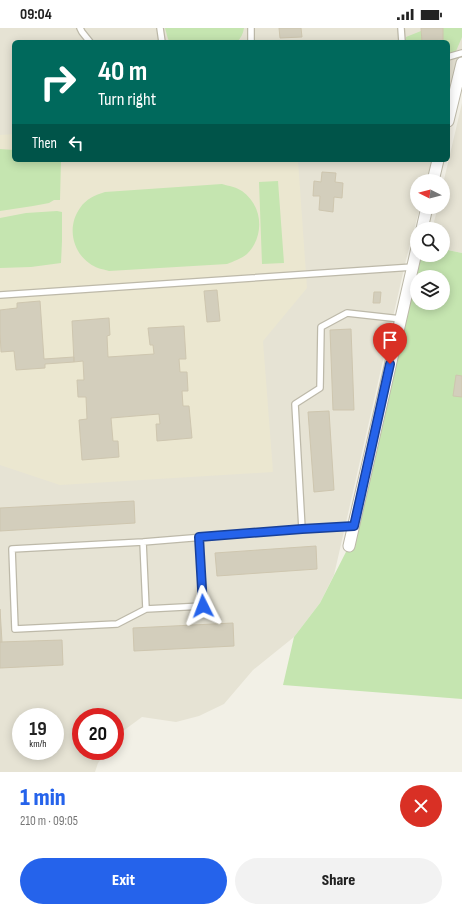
<!DOCTYPE html>
<html lang="en">
<head>
<meta charset="utf-8">
<style>
	body { margin:0; font-family:"Sofia Sans Condensed",sans-serif; background:#f2f2f2; color:#222; height:100vh; display:flex; flex-direction:column; font-size:15px; white-space:nowrap }
	* { box-sizing:border-box; margin:0 }
	p { font-size:13px; color:#767676 }
	.icon { flex:none; width:22px; height:22px; fill:none; stroke:currentColor; stroke-width:2; stroke-linecap:round; stroke-linejoin:round }
	.map { position:relative; height:744px; overflow:hidden }
	.side { display:flex; flex-direction:column; background:#fff; flex:1 }
	.side>* { flex:none }
	.hud { position:absolute; left:12px; top:12px; width:438px; height:122px; border-radius:6px; box-shadow:0 2px 10px #0003; background:#00695c; color:#fff; overflow:hidden }
	.needle { width:26px; rotate:276deg }
	.controls { position:absolute; left:410px; top:146px; display:grid; gap:8px }
	.controls a { display:grid; place-items:center; width:40px; height:40px; border-radius:50%; background:#fff; box-shadow:0 2px 10px #0003; font-size:20px }
	.speed { position:absolute; left:12px; top:680px; display:flex; gap:8px; font-size:20px; font-weight:700; text-align:center }
	.speed>* { display:grid; place-content:center; width:52px; height:52px; border-radius:50%; background:#fff; box-shadow:0 2px 10px #0003; line-height:1 }
	.speed small { font-size:10px; font-weight:400 }
	.speed .limit { border:6px solid #d22; background:#fff; color:#111 }
	.pin { position:absolute; display:grid; place-items:center; width:34px; height:34px; color:#fff; margin:-41px -17px; border-radius:50% 50% 50% 0; rotate:-45deg; box-shadow:0 0 4px #0007 }
	.pin .icon { rotate:45deg }
	.me { position:absolute; width:44px; margin:-22px; rotate:357deg; stroke-linejoin:round; filter:drop-shadow(0 0 3px #0008) }
	.turn { display:flex; align-items:center; gap:14px; height:84px; padding:0 20px; font-size:18px }
	.turn .icon { width:52px; height:52px; stroke-width:2.5 }
	.turn b { display:block; font-size:28px; line-height:34px }
	.then { display:flex; align-items:center; height:38px; padding:0 20px; background:#0003; gap:8px; font-size:15px }
	.round { display:grid; place-items:center; flex:none; width:42px; height:42px; border-radius:21px; background:#f2f2f2 }
	.overview { display:flex; align-items:center; justify-content:space-between; height:68px; padding:0 20px }
	h1 { font-size:24px; font-weight:800; line-height:30px; color:#2563eb }
	.cta { display:flex; gap:8px; margin-top:auto; padding:8px 20px }
	.cta a { flex:1; height:46px; border-radius:24px; background:#2563eb; color:#fff; font-size:16px; font-weight:800; line-height:46px; text-align:center }
	.cta a+a { background:#f2f2f2; color:#222 }
	.status { display:flex; justify-content:space-between; align-items:center; height:28px; padding:0 20px; background:#fff; direction:ltr }
	.status svg { height:11px; fill:currentColor }
	.map>svg:first-child { display:block }
	.residential { fill:#e6e3d4; fill-rule:evenodd }
	.education { fill:#ebe7d0 }
	.green { fill:#c5e5b0; fill-rule:evenodd }
	.building { fill:#d3cebc; stroke:#cec6af }
	.lines { fill:none; stroke-linecap:round; stroke-linejoin:round }
	.service-casing { stroke:#bdb9a9; stroke-width:8 }
	.minor-casing { stroke:#bdb9a9; stroke-width:13 }
	.service { stroke:#fff; stroke-width:5.5 }
	.minor { stroke:#fff; stroke-width:11 }
	.route-casing { stroke:#184099; stroke-width:10 }
	.route { stroke:#2563eb; stroke-width:7 }
</style>
</head>
<body>
<div class="status"><b>09:04</b><svg viewBox="0 0 49 12"><path d="M0 12V9h3v3zM5 12V6h3v6zM10 12V3h3v9zM15 12V0h3v12zM26 1h20v11H26zM47 4h2v5h-2z"/></svg></div>
<div class="map">
<svg width="462" height="744" viewBox="0 0 462 744">
	<rect width="100%" height="100%" fill="#f2f0e6"/>
	<!-- residential -->
	<path class="residential" d="M0 0H462V26L448 77V14H14V132H433L427 153H417V179H420L406 232 334 547 320 575 294 609 253 642 224 676 199 688 176 694 142 689 123 703 115 714V689H81V723H108L98 735 95 744H0ZM21 689H55V723H21Z
		M462 75V225L443 221V201H432L438 179H443V156Z"/>
	<!-- education -->
	<path class="education" d="M14 106V132H298L307 260 263 313 273 444 60 457 0 437V107Z"/>
	<!-- green -->
	<path class="green" d="M165 0H244C243 6 241 10 237 14H170L168 11Z
		M443 0H462V9L454 28 448 30V14H428L443 13Z
		M421 3 422 14H406V9Z
		M0 121 14 122V132H61L60 172H54L49 175 33 178 0 183Z
		M278 153 284 235 262 236 259 154Z
		M222 156C229 158 236 159 242 163 263 178 265 208 247 226 241 231 234 233 227 236L109 243C102 241 95 240 89 235 72 223 67 198 80 180 86 171 95 167 105 164Z
		M57 183 62 184V213L61 235 31 239 0 240V190L26 185Z
		M443 221 462 225V671L283 657 294 609 320 575 349 518 417 227H443ZM417 249H443V275H417Z"/>
	<!-- building -->
	<path class="building" d="M279 0H301L302 9 280 10Z
		M421 0H443V13L422 14Z
		M322 144 336 145 335 154 343 155 342 170 334 169 333 184 319 182 320 168H313L314 153 321 154Z
		M217 262 220 293 207 294 204 263Z
		M374 264H381L380 275H373Z
		M40 273 44 331 74 329V334L45 336V340L16 342 14 323 1 324 0 304V282L17 280V275Z
		M109 290 110 307 107 308 108 329 154 326 153 317H150L148 300 184 298 186 331H179L180 344H187L188 363H182L183 378H189L192 410 157 413 156 396H160L159 386 111 390 113 413H118L119 429 82 432 79 392 87 391 86 369H78L77 352H84L83 333 74 334 72 293Z
		M351 301 354 382H333L330 302Z
		M456 347 462 348V369L453 368Z
		M329 383 334 462 314 464 308 384Z
		M134 473 135 495 0 503V480Z
		M316 518 317 541 217 548 215 525Z
		M0 581 2 614H0Z
		M233 595 234 618 134 623 133 600Z
		M62 612 63 637 0 640V614Z"/>
	<g class="lines">
		<!-- service casing -->
		<g class="service-casing">
			<path id="service" d="M80 0 82 4 90 14
				M160 0 162 14
				M251 0V14
				M401 0 402 14
				M448 29 462 25
				M0 267 413 239
				M302 501 295 376 320 360 321 299 347 285 401 291
				M143 514 146 581 117 596 15 601 12 521 143 514 302 501 354 498
				M146 581 203 578 199 509"/>
		</g>
		<!-- minor casing -->
		<g class="minor-casing">
			<path id="minor" d="M448 93 462 35
				M433 153 438 132
				M422 201 427 179
				M349 518 417 220"/>
		</g>
		<!-- service -->
		<use href="#service" class="service"/>
		<!-- minor -->
		<use href="#minor" class="minor"/>
	</g>
	<g class="lines">
		<!-- route casing -->
		<g class="route-casing">
			<path id="route" d="M203 578 199 509 302 501 354 498 390 336"/>
		</g>
		<!-- route -->
		<use href="#route" class="route"/>
	</g>
</svg>
<div class="controls">
<a><svg class="needle" viewBox="-14 -14 28 28"><path d="M0-13l5 13h-10z" fill="#e53935"/><path d="M0 13l5-13h-10z" fill="#767676"/></svg></a>
<a><svg class="icon" aria-label="search" viewBox="0 0 24 24"><circle cx="10" cy="10" r="6"/><path d="M15 15l6 6"/></svg></a>
<a><svg class="icon" aria-label="layers" viewBox="0 0 24 24"><path d="M12 4l9 5-9 5-9-5zM3 14l9 5 9-5"/></svg></a>
</div>
<div class="speed"><div>19<small>km/h</small></div><div class="limit">20</div></div>
<div class="pin" style="left:390px;top:336px;background:#d93025"><svg class="icon" aria-label="arrive" viewBox="0 0 24 24"><path d="M6 21V4h12l-3 4 3 4H6"/></svg></div>
<svg class="me" style="left:203px;top:578px" viewBox="-20 -20 40 40"><path d="M0-17L14 15 0 8-14 15z" fill="#2563eb" stroke="#fff" stroke-width="4"/></svg>
<div class="hud">
<div class="turn"><svg class="icon" aria-label="right" viewBox="0 0 24 24"><path d="M7 20v-9h11M14 6l5 5-5 5"/></svg><div><b>40 m</b>Turn right</div></div>
<div class="then">Then<svg class="icon" aria-label="left" viewBox="0 0 24 24"><path d="M17 20v-9H6M10 6l-5 5 5 5"/></svg></div>
</div>
</div>
<section class="side">
<div class="overview"><div><h1>1 min</h1><p>210 m · 09:05</p></div><a class="round" style="background:#d93025;color:#fff"><svg class="icon" aria-label="close" viewBox="0 0 24 24"><path d="M6 6l12 12M18 6L6 18"/></svg></a></div>
<div class="cta"><a>Exit</a><a>Share</a></div>
</section>
</body>
</html>
